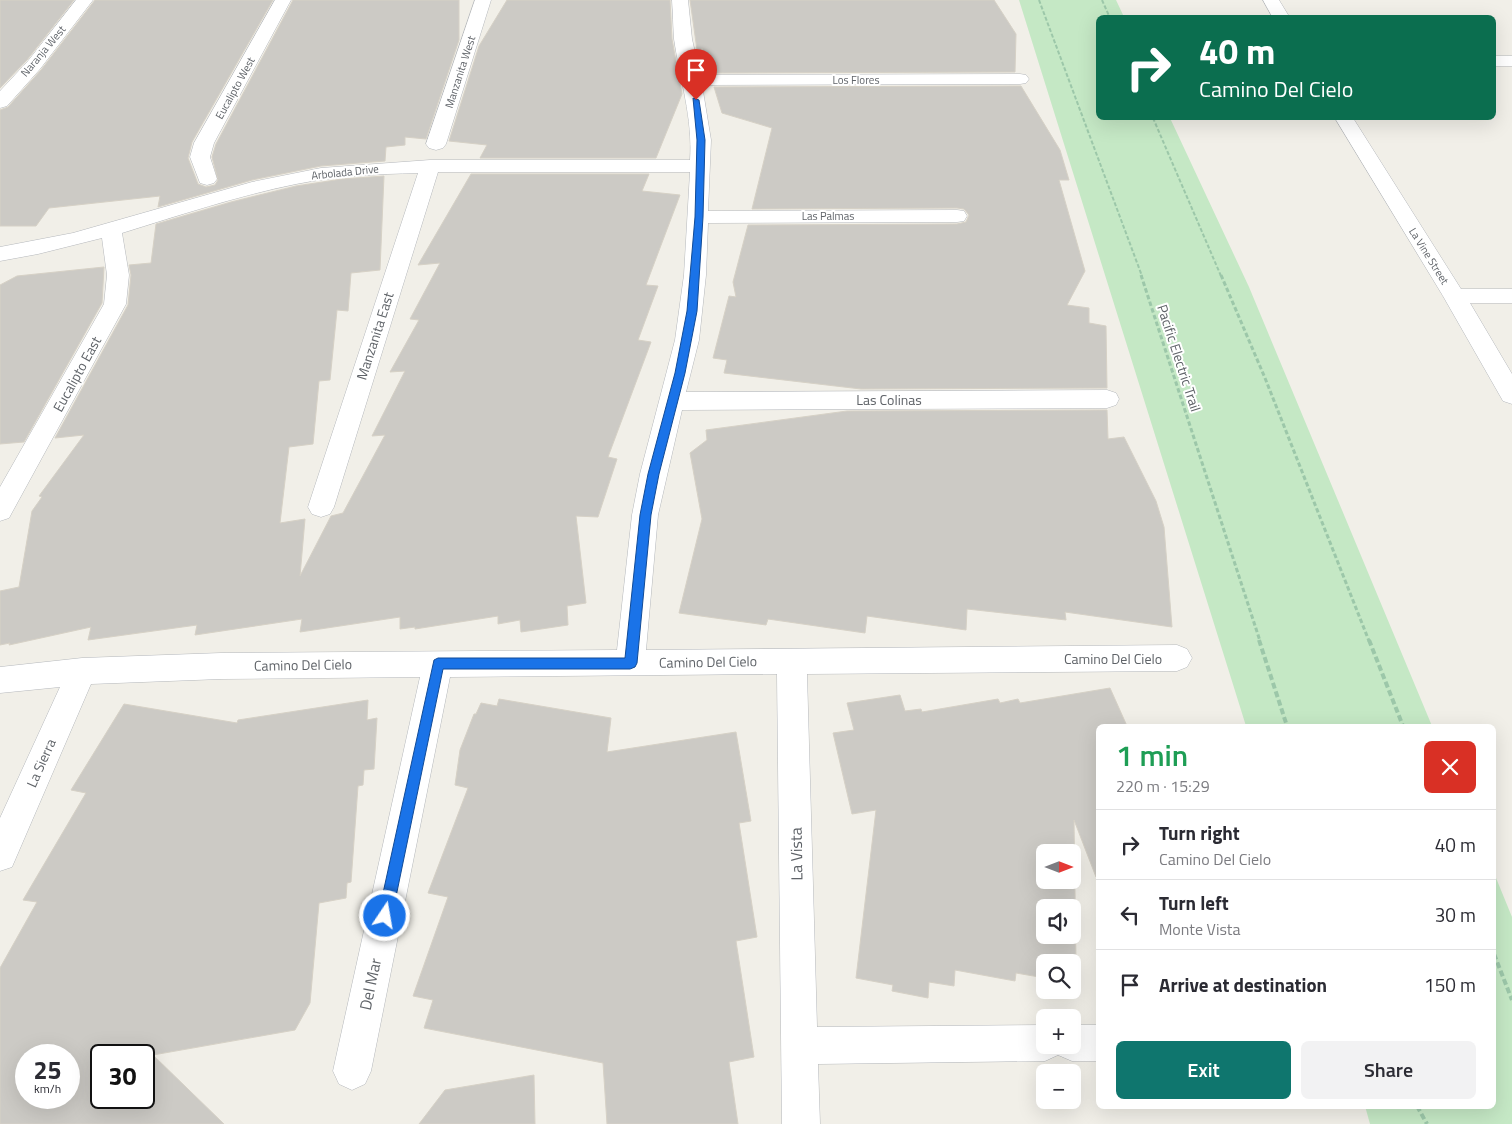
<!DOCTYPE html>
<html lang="en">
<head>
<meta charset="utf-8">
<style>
	body { margin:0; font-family:"Titillium Web",sans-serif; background:#f2f2f3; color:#2b2b33; height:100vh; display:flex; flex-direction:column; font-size:19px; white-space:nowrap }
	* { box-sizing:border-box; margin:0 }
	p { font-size:16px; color:#7c7c81 }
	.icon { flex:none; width:28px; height:28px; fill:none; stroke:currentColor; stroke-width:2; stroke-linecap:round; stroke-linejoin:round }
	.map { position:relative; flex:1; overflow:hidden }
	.panel { position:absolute; left:1096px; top:724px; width:400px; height:385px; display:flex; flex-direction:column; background:#fff; border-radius:8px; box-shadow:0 5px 20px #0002 }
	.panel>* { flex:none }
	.top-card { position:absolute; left:1096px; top:15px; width:400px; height:105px; border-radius:8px; box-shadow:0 5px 20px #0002; background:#0b6e4f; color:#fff; overflow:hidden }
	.needle { width:32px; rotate:90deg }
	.controls { position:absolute; left:1036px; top:844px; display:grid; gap:10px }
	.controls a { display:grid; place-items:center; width:45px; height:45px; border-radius:8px; background:#fff; box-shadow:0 5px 20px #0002; font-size:25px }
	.speed { position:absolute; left:15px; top:1044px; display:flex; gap:10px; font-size:25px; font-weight:700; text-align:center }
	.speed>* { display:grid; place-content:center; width:65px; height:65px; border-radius:50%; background:#fff; box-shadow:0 5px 20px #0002; line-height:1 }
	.speed small { font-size:12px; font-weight:400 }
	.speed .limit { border:2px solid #111; border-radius:8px; background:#fff; color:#111 }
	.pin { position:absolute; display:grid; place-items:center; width:42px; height:42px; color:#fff; margin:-51px -21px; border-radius:50% 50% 50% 0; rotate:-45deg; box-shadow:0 0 5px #0007 }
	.pin .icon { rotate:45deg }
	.me { position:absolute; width:55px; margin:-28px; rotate:12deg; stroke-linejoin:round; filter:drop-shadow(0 0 4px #0008) }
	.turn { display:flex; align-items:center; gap:18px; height:105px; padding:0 20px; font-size:22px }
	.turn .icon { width:65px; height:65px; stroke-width:2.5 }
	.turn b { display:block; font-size:35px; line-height:42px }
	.round { display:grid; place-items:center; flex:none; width:52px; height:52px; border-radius:8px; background:#f2f2f3 }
	.head { display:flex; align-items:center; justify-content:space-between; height:85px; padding:0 20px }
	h1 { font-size:30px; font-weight:600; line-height:38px; color:#1e9e55 }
	.cta { display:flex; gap:10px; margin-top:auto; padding:10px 20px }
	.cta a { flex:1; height:58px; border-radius:8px; background:#0f766e; color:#fff; font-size:20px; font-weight:600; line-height:58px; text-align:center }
	.cta a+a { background:#f2f2f3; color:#2b2b33 }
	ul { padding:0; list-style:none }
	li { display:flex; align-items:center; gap:15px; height:70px; padding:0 20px; border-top:1px solid #e1e1e2 }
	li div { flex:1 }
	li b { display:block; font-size:19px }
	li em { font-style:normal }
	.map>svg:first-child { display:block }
	.green { fill:#c5e8c5 }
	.building { fill:#cccac5; stroke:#d6d1c6; fill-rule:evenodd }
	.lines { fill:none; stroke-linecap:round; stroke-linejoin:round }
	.minor-casing { stroke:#b5b8bc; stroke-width:1 }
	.path-far2 { stroke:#9cc7a9; stroke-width:2; stroke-dasharray:4 2; stroke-linecap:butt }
	.path-far1 { stroke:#9cc7a9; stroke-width:3; stroke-dasharray:4.5 2.5; stroke-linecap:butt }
	.path { stroke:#9cc7a9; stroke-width:4; stroke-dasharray:6 3; stroke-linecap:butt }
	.minor { fill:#fff; fill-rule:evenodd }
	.route { fill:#1a73e8; stroke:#114b97 }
	.labels { text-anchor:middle; stroke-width:4; stroke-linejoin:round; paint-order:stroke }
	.far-street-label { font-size:11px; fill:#5f6368; stroke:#fff }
	.street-label { font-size:14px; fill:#5f6368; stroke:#fff }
	.near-street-label { font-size:16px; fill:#5f6368; stroke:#fff }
</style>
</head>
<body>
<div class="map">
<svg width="1512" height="1124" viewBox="0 0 1512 1124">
	<rect width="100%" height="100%" fill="#f1efe8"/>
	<!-- green -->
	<path class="green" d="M1019 0H1116L1124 17 1099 18V118H1170L1249 287 1432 726H1246Z
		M1494 873 1512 917V1124H1370L1365 1106H1494Z"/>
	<!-- building -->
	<path class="building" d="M0 0H74L27 60 0 88Z
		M95 0H273L192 142 188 158 198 184 206 187 215 185 218 180 212 157 216 144 293 0H459V40L426 139 405 137V145L386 147 385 161 321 166 252 180 158 207 160 196 49 208 36 226H0V110L8 107 41 70Z
		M507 0H670L672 39 682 94 656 158H480L487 145 449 141 479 46Z
		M690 0H994L1016 34 1015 72 709 73 702 48 698 57Z
		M1021 86 1060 150 1069 180H1059L1085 271 1067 305 1089 308V323L1106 326 1107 388 861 389 724 373 727 360 713 358 729 296 736 297 733 282 748 225 957 224 966 222 969 215 964 209 957 208 752 209 772 128 722 113 714 87Z
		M471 174H649L642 191 680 195 646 285 658 286 638 340 651 342 608 457 617 459 598 517 576 516 586 603 567 606 568 625 521 632 520 620 498 624V616L415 629V627L400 629V617L300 632 302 619 195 635 197 625 88 640 91 627 9 645 10 643 0 645V591L19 587 32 511 42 497 39 496 84 435 55 438 128 305 131 275 129 265 151 263 156 224 231 202 296 186 342 179 384 176 380 270 351 273 348 311 337 310 330 380 319 381 313 444 289 447 280 523 305 519 300 576 331 516 343 513 385 435 372 436 405 371 390 372 419 320 410 319 440 263 418 265Z
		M104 267 102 303 24 442 0 444V285L17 276Z
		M1107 410 1108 439 1124 437 1156 501 1164 527 1172 627 1065 612 1066 620 967 609 966 630 867 616 865 633 768 619 766 625 679 613 702 519 690 453 707 440 706 430 847 411Z
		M1110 688 1127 726H1099V877H1096L1074 820 1076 964 1045 959V978L1016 973 1015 981 955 970 954 986 929 982 928 998 892 991 893 985 856 978 876 810 852 814 833 733 854 730 847 703 900 695 905 711 921 709 922 712 998 699 1000 703 1018 699 1020 703ZM1045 852H1072V880H1045ZM1045 908H1072V935H1045Z
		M499 699 611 718 607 752 736 732 751 821 739 823 757 937 736 941 754 1057 729 1062 738 1124H607L603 1063 424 1028 433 1000 413 996 448 897 428 893 468 788 455 785 460 750 474 714H476L481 703 497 706Z
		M368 700 367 720 377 718 374 769 364 770 363 785 358 786 351 882 347 883 346 898 319 903 310 1003 295 1030 153 1055 224 1124H0V968L37 902 23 900 86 793 71 790 124 704 237 723 238 720ZM26 1055H69V1098H26ZM101 1055H144V1098H101Z
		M534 1075 535 1124H419L445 1090Z"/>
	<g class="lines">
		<!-- minor casing -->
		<g class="minor-casing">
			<path id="minor" d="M76 0H93L40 69 7 106 0 108V91L28 61Z
				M275 0H291L214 143 210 157 217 179 214 183 207 185 200 183 190 157 194 143Z
				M475 0H491L446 144 443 148 436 150 429 148 426 144Z
				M672 0H688L692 39 700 75 1020 74 1026 75 1029 79 1026 83 1020 84 702 85 711 140 708 211 957 210 964 211 967 216 964 221 957 222 708 223 706 275 699 340 686 392 1107 390 1116 393 1119 399 1116 405 1107 408 682 410 658 515 646 650 1177 645 1187 649 1192 658 1187 667 1177 671 807 674 817 1027 1045 1025V1045H1072V1025H1099V1061H1072L1058 1055 1045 1061 818 1064 820 1124H782L777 674 450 677 371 1071 365 1084 352 1090 339 1084 333 1071 420 677 221 679 91 684 12 867 0 871V818L60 687 0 693V667L82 658 221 653 617 650 632 515 640 474 675 340 684 275 690 172H438L334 507 330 514 321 517 312 514 308 507 418 173C377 174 336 176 296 184 237 196 180 215 122 233L129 275 126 304 9 518 0 521V487L104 304 107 275 102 238 38 254 0 261V247L73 233 252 182 321 168 430 160H690C693 118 680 80 674 39 673 26 673 13 672 0Z
				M1263 0H1279L1290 18H1273Z
				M1494 56H1512V66H1494Z
				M1335 118H1353L1461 289H1512V303H1470L1512 374V404L1503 401 1443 296Z"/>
		</g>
		<!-- path-far2 -->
		<path class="path-far2" d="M1039 0 1142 276
			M1102 0 1110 18
			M1153 118 1221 276"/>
		<!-- path-far1 -->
		<path class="path-far1" d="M1141 275 1260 641
			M1221 275 1265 378 1369 641"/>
		<!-- path -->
		<path class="path" d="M1259 640 1287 726
			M1369 640 1403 726
			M1494 954 1512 1000
			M1417 1106 1427 1124"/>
		<!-- minor -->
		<use href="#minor" class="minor"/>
	</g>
	<!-- route -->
	<path class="route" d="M693 98 699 100 705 140 703 217 697 311 685 373 659 474 651 515 637 663 635 667 630 669H443L392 916 390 921 385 923 380 921 378 916 434 660 438 658H625L640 515 648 474 675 373 687 311 695 217 697 140Z"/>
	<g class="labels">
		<!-- far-street labels -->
		<g class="far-street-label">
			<text transform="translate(43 51) rotate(-50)" y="4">Naranja West</text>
			<text transform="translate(460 72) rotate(-72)" y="4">Manzanita West</text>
			<text x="856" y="84">Los Flores</text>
			<text transform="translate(235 88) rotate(-61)" y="4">Eucalipto West</text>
			<text transform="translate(345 172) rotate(-6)" y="4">Arbolada Drive</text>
			<text x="828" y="220">Las Palmas</text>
			<text transform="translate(1429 256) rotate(58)" y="4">La Vine Street</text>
		</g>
		<!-- street labels -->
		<g class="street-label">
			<text transform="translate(375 336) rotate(-72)" y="5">Manzanita East</text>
			<text transform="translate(1179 358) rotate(72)" y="5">Pacific Electric Trail</text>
			<text transform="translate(77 374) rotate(-61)" y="5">Eucalipto East</text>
			<text x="889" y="405">Las Colinas</text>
			<text x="1113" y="664">Camino Del Cielo</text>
			<text transform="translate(708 662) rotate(-1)" y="5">Camino Del Cielo</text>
			<text transform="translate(303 665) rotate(-1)" y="5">Camino Del Cielo</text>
			<text transform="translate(41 763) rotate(-66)" y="5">La Sierra</text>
		</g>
		<!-- near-street labels -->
		<g class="near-street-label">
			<text transform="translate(796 854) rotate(-91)" y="6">La Vista</text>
			<text transform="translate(370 984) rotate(-78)" y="6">Del Mar</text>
		</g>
	</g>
</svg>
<div class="controls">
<a><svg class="needle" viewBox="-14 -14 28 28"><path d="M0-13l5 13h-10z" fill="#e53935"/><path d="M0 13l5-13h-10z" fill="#7c7c81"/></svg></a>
<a><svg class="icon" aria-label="sound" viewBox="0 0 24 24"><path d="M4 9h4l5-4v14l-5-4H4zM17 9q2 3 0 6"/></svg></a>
<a><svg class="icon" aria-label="search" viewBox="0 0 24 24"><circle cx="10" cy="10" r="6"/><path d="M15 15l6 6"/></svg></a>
<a>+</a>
<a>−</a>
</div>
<div class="speed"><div>25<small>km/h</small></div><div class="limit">30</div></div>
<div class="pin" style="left:696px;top:100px;background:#d93025"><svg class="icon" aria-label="arrive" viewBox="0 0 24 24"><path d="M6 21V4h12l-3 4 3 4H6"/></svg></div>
<svg class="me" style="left:385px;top:916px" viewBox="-20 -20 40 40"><circle r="17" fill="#1a73e8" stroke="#fff" stroke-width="3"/><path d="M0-11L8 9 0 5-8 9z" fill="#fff"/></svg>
<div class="top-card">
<div class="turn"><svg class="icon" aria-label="right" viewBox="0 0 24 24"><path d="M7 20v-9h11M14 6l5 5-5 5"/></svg><div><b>40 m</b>Camino Del Cielo</div></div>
</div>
<section class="panel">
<div class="head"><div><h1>1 min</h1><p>220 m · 15:29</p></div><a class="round" style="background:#d93025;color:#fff"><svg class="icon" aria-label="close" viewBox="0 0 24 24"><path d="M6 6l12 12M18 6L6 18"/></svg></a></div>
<ul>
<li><svg class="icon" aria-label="right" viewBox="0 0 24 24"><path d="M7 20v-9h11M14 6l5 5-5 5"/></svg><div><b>Turn right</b><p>Camino Del Cielo</p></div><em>40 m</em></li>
<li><svg class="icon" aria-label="left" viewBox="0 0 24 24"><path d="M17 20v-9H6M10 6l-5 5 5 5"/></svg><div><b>Turn left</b><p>Monte Vista</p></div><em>30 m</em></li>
<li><svg class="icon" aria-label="arrive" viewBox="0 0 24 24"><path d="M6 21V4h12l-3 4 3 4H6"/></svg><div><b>Arrive at destination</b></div><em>150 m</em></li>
</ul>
<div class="cta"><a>Exit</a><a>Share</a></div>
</section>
</div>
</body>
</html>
